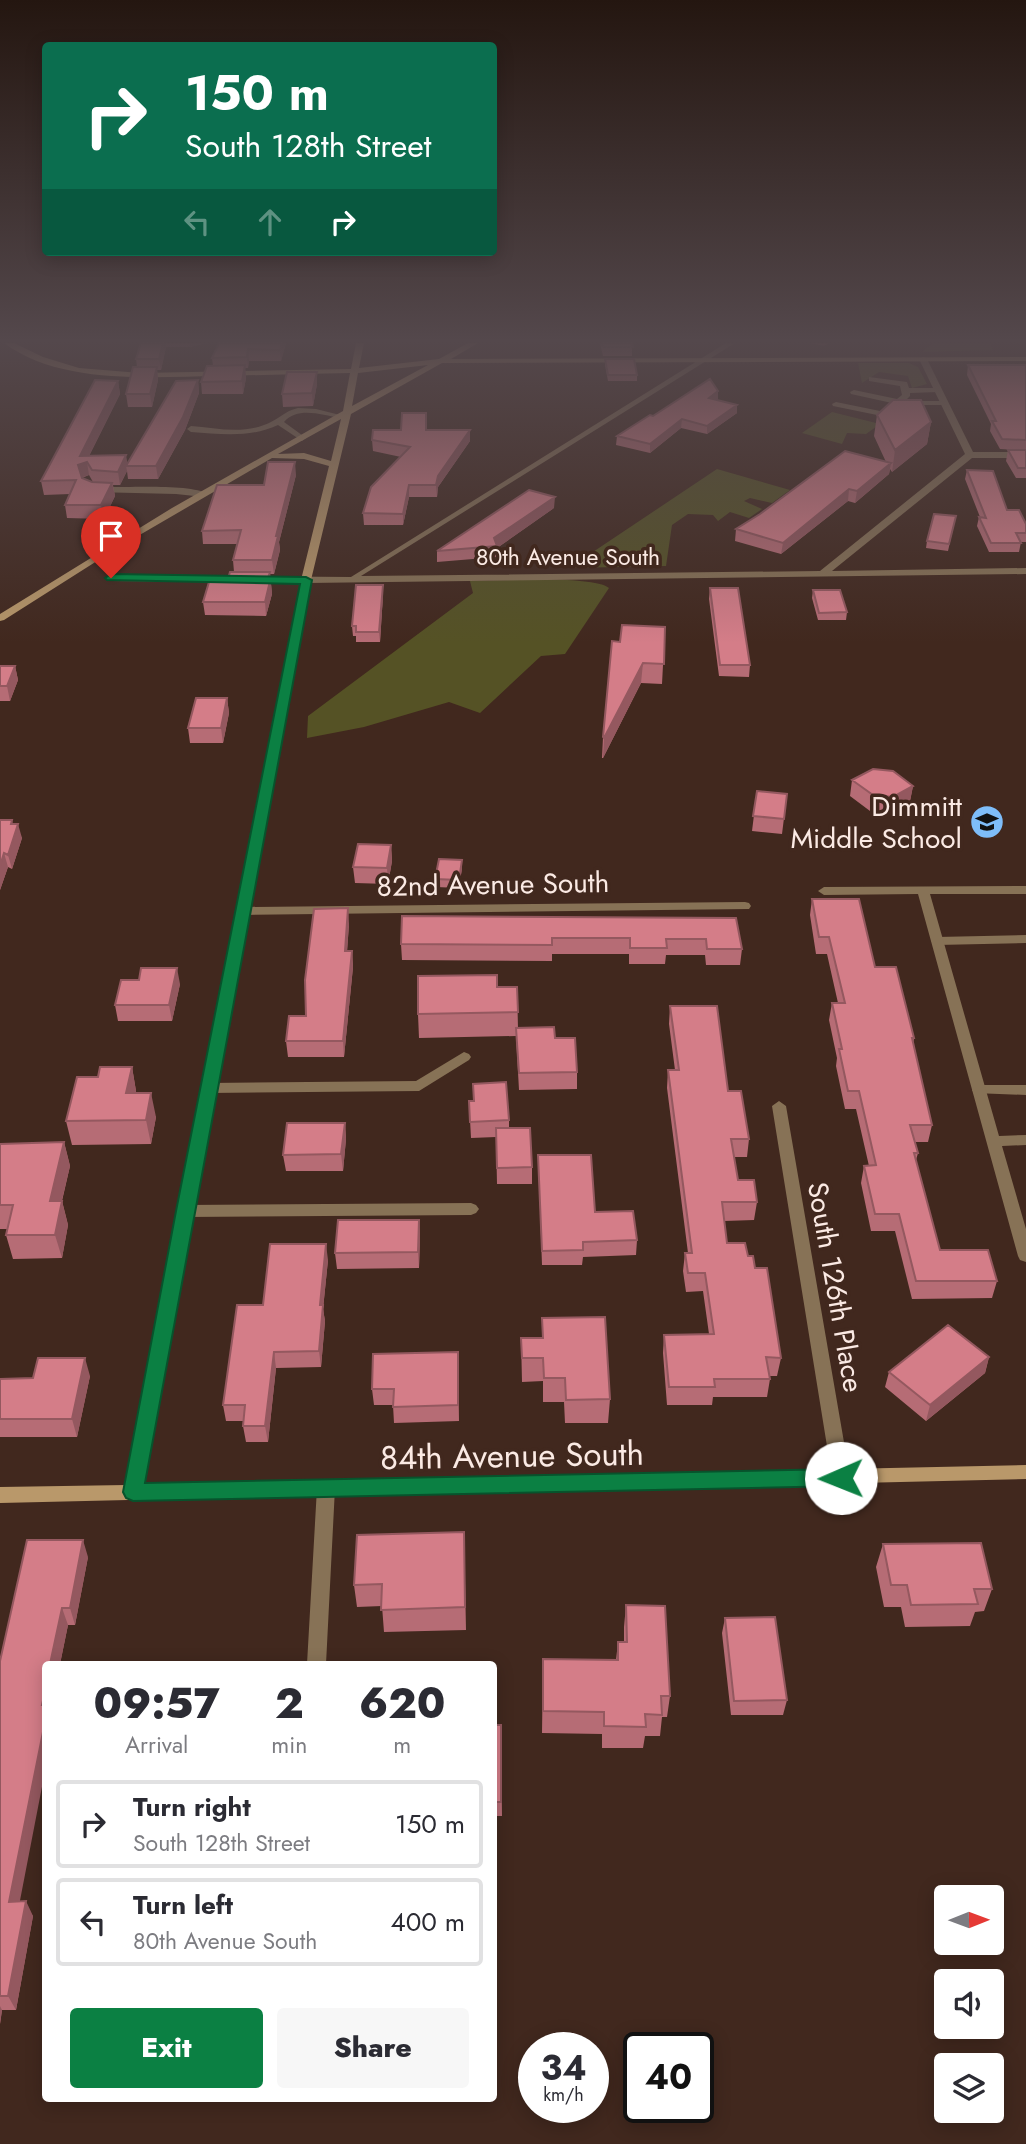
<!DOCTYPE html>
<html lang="en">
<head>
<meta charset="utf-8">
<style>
	body { margin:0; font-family:Jost,sans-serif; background:#f7f7f7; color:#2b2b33; height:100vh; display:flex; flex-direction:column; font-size:26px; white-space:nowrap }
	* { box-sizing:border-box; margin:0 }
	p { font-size:23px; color:#7c7c81 }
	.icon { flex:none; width:38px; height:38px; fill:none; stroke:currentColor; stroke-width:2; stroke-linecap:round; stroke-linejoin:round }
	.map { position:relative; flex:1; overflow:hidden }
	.panel { position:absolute; left:42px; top:1661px; width:455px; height:441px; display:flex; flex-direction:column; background:#fff; border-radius:7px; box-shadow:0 4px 18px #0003 }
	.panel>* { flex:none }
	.banner { position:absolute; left:42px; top:42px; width:455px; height:214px; border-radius:7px; box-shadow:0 4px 18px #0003; background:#0b6e4f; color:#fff; overflow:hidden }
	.needle { width:46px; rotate:89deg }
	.tools { position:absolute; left:934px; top:1885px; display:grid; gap:14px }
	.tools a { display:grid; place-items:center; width:70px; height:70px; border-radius:7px; background:#fff; box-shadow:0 4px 18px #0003; font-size:35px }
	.speed { position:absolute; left:518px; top:2032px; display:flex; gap:14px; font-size:35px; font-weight:700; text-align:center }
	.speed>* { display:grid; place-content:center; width:91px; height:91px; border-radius:50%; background:#fff; box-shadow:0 4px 18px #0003; line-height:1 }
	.speed small { font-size:18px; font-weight:400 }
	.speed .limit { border:4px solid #111; border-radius:10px; background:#fff; color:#111 }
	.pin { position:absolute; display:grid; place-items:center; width:60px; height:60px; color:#fff; margin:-72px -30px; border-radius:50% 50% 50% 0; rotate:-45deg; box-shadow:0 0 7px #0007 }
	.pin .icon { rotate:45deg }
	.me { position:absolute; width:77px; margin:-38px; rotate:269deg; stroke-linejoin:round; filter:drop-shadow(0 0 5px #0008) }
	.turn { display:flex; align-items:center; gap:24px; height:147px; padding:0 28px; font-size:32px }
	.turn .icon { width:91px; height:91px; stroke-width:2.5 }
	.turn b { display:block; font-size:49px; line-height:60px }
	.lanes { display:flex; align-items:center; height:66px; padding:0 28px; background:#0003; justify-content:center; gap:35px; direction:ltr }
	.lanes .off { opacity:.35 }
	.eta { display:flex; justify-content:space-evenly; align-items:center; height:119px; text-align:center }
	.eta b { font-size:42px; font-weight:800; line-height:49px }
	.button { display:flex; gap:14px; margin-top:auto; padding:14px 28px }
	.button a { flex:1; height:80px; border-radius:7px; background:#0b8043; color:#fff; font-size:28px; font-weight:800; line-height:80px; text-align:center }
	.button a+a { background:#f7f7f7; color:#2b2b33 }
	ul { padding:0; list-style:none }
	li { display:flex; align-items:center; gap:21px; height:88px; margin:0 14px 10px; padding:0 14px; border:4px solid #e1e1e2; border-radius:7px }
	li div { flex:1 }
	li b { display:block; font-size:26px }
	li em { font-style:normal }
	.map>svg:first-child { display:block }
	.green { fill:#555225 }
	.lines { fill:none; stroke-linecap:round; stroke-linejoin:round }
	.lane { fill:#877256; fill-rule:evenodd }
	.street { fill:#877256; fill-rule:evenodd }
	.secondary { fill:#b9986a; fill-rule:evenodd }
	.wall { fill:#b66c75; fill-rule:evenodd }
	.shaded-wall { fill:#94585f }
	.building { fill:#d47d88; stroke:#94585f; stroke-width:2 }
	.route { fill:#0b8043; stroke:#07532c; stroke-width:2 }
	.labels { text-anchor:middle; stroke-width:7; stroke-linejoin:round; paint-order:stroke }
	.far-street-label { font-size:23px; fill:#fbeae4; stroke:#41281e }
	.poi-label { font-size:28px; fill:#fbeae4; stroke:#41281e; text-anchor:end }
	.street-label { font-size:28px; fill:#fbeae4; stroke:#41281e }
	.near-street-label { font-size:33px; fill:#fbeae4; stroke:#41281e }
</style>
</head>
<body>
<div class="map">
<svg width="1026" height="2144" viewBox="0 0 1026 2144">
	<rect width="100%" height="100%" fill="#41281e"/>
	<!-- green -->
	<path class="green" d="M933 343H990L993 350 922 352Z
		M858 363H909L918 367 927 384 912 388 908 376 879 372 862 383Z
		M832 412 880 424 866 434 847 433 842 444 802 433Z
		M717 469 790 490 772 503 750 498 744 501 762 509 749 518 730 512 718 521 713 515 688 514 672 525 666 566 569 568Z
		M470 581C496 581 592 575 609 588L565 654 541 656 480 713 449 702 364 727 307 738 308 716 473 593Z"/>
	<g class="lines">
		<!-- lane -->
		<path class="lane" d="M869 377 907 382 909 388H941V392H938L910 393V396L905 401H944L948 403 944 405H900L882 416 833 406 832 404 836 402 880 411 892 403 851 394 850 392 854 390 897 399 902 395 900 386 869 381Z
			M298 408 316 409 344 416 340 418C322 415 298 406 284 422L306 438 302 441 278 425C250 438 221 434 191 432L187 429 191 426C215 428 241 434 264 425 277 421 284 411 298 408Z
			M97 487C121 488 190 483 208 494L204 497 176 494 94 492V488Z
			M1026 935V943L937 945 931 941 937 937Z
			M464 1052 469 1054 471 1057 469 1060 419 1091 208 1093 201 1088 208 1083 416 1081Z
			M979 1085H1026V1095L974 1093 972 1090Z
			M471 1203 476 1205 479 1209 476 1213 471 1215 184 1217 179 1215 176 1211 179 1207 184 1205Z
			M326 1480 332 1483 335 1488 326 1664H307L317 1488 320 1483Z"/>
		<!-- street -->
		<path class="street" d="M726 343H735L361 576 820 571 965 454 919 359 923 357 927 359 973 452H1026V458H972L832 571 1026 568V574L306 583 111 581 106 578 111 575 351 577Z
			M1026 886V894H930L999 1136 1026 1135V1145L1002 1146 1026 1229V1262L1020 1260 1018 1256 918 894 824 895 818 891 824 887Z
			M745 902 749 903 751 906 749 909 243 915 237 911 243 907Z
			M779 1101 786 1106 850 1477 847 1482 841 1484 835 1482 832 1477 772 1106Z"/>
		<!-- secondary -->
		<path class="secondary" d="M4 343H14L43 357 79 368 140 373 351 369 356 343H364L359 368 439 359 468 343H478L451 359 1026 357V361L442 363 351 414 311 580 192 1211 143 1484 1026 1465V1479L0 1503V1487L126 1485 176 1211 301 580 329 466 304 459 272 458 119 547 4 620 0 621V614L172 508 343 411 350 373C306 374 261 375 217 376 151 377 60 385 4 343ZM428 365 352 406 358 373ZM341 419 331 461 304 453 278 454Z"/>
	</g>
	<!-- wall -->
	<path class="wall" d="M141 343H206L190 347H166L161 370H157L158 380 152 407H128L126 394 137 367 136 359Z
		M219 343H286L281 361H249L248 368H245L246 378 243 394H202L201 382 213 366 212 358Z
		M600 343H632V356H603Z
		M810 343H829L824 346Z
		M605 359 637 375V381H608L605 365Z
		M968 365H1026V478H1016L1006 461 1008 450H1020L1000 449 990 431 991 424 967 375Z
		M198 380 199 393 185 430 158 479H128L127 471 120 485H113L115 496 104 519 67 518 65 505 70 494 44 495 41 481 118 381 120 394 89 456 127 465ZM89 475 93 482 82 478Z
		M317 384 313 406 283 407 282 394Z
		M718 399 717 400 737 413 707 434 681 428 650 453 616 445 617 436 653 416Z
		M877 415 931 422 927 444 892 472 890 469 889 474 855 503 848 501 781 554 735 541 736 529 886 462 874 436Z
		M401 430H470V441L438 487 437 497H409L403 525H364L363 513 401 457 373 451 372 440Z
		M967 470 1007 510 1026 524V542H1021L1019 552H989L977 526 979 517H980L965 479Z
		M296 475 279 542 280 550 274 574H270L272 594 266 616 205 615 203 602 227 582 234 572 233 560 238 544H203L202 531Z
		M554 508 497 548V557L437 562V551Z
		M956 516 948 551 926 548 927 541Z
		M710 588 750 665 749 677 719 676 709 599Z
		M813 590 847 612 846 620H818L812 598Z
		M383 595 380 642H356V636H353L352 626Z
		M665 627 662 684 641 683 603 758H602L603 737 620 642Z
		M0 666H15L18 680 10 701H0Z
		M227 698 229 713 223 743H190L188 728Z
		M852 780 913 786 910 801 890 812 870 811 850 796Z
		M757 791 787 794 782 834 752 831Z
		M0 820 13 824 22 838 12 869 8 867 0 890Z
		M391 845 392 861 388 884 355 883 353 867Z
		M462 868 459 888 436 887 435 879Z
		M812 899 875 967 914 1038 913 1044 932 1125 928 1142H915L918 1153 916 1160 940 1250 997 1281 992 1298 912 1299 895 1231H871L861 1183 864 1166H869L856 1109H845L836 1066 837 1058 829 1020 832 1003H838L827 954H816L810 915Z
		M736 918 742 949 740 965H706L705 955H666L665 964H629V954H552V961L402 960 401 944Z
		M349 924 347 951H352L353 967 344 1057H288L286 1041 306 1016Z
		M180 984 172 1021H118L115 1005Z
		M497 987H517L518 1028 555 1038 577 1072V1089L519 1090 516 1036 419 1038 418 1014Z
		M670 1006 728 1091 749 1139 747 1157H734L738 1180 757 1202 754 1220 724 1221 727 1243 748 1256 755 1268 781 1358 777 1376H769L770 1379 767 1397H713L712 1405H667L663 1353 664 1335 709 1334 703 1291 686 1292 683 1271 685 1253H688L667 1088 668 1070H675L669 1024Z
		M132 1067 136 1091V1093L156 1117 151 1144 72 1145 66 1121 98 1077Z
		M473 1084 509 1120V1128L532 1167V1184H497L496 1137 471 1138 469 1101H473Z
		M345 1123 346 1139 343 1171H286L283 1155Z
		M64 1142 70 1166 62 1201 68 1225 62 1258 13 1259 6 1235 7 1229H0V1144Z
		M538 1155 595 1212 637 1240 636 1255 583 1257 582 1265H542Z
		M419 1220 420 1236 419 1268 337 1269 335 1253Z
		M328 1260 323 1309 325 1321 321 1367 276 1368 268 1442H246L243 1426V1421H226L223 1405 263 1305Z
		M542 1318 610 1399 608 1423H565L564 1402H543V1381L522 1382 521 1338H542Z
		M458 1352 459 1421 394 1423 393 1405H374L372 1389Z
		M989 1357 985 1373 926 1421 885 1387 889 1372Z
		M90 1376 77 1437H0V1379Z
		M464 1532 466 1630 384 1632 382 1606 357 1607 354 1585Z
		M883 1544 992 1589 984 1611 975 1612 970 1626 905 1627 901 1607H884L876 1567Z
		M88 1557 75 1625H68L60 1664H46L19 1901 33 1916 16 2010H2L0 2024V1661Z
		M626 1605 670 1696 667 1717H662L660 1736H645L643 1748H602V1734L542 1733 543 1659 616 1660 618 1642H624V1627Z
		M725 1618 787 1700 783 1715H731L722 1633Z
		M494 1725H501L502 1816H494Z"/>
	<!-- shaded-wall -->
	<path class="shaded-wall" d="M163 343H166V347L161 370 159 359Z
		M190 343H206L190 347Z
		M282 343H286L281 361 280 350Z
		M248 349 249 361 248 368 247 357Z
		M245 365 246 378 243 394 242 381Z
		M157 367 158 380 152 407 150 394Z
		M317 372V384L313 406 312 393Z
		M198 380 199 393 185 430 158 479 156 466Z
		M118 381 120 394 86 462H87L89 475 80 478 78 465 80 456Z
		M718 391V399L709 406V398Z
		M737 405V413L707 434V426Z
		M682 419 681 428 650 453V444Z
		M931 422 927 444 892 472 895 450Z
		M470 430V441L438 487 437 497 436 485 438 476Z
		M126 455 128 466H126L127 471 120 485 118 472Z
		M295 462 296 475 279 542 280 550 274 574 272 560 276 536Z
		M891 463 889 474 855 503 857 491Z
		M112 483 115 496 104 519 101 505Z
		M409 485V497L403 525V514Z
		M849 489 848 501 781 554 783 543Z
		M555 497 554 508 497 548 494 538Z
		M270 572 272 594 266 616 265 602Z
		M383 585V595L380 642 379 632Z
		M643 663 641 683 603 758 604 738Z
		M15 666 18 680 10 701 7 686Z
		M227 698 229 713 223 743 221 728Z
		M913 786 910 801 890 812 893 797Z
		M12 820 15 833 18 824 22 838 12 869 8 855 11 824Z
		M391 845 392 861 388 884 387 868Z
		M4 853 8 867 0 890V866Z
		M462 860V868L459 888V880Z
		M348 908 349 924 346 967 345 951Z
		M352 951 353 967 344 1057 343 1041Z
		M177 968 180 984 172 1021 169 1005Z
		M132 1067 136 1091 131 1117 126 1093Z
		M151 1093 156 1117 151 1144 146 1120Z
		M345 1123 346 1139 343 1171 341 1154Z
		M64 1142 70 1166 56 1225 50 1201Z
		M62 1201 68 1225 62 1258 55 1235Z
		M419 1220 420 1236 419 1268 418 1252Z
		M326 1244 328 1260 323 1309 325 1321 321 1367 319 1351 320 1305Z
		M274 1352 276 1368 268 1442 265 1426Z
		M989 1357 985 1373 926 1421 930 1405Z
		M85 1358 90 1376 77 1437 72 1419Z
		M83 1540 88 1557 75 1625 70 1608Z
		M62 1608 68 1625 60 1664H50Z
		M46 1687V1715L42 1705Z
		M46 1717V1766L17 1916 9 1902Z
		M26 1901 33 1916 16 2010 8 1996Z
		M0 2006 2 2010 0 2024Z"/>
	<!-- building -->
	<path class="building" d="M141 343H163L159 359H136Z
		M219 343H282L280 350 248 349 247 357 212 358Z
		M602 343H632L633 347H603Z
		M605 359H634L637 375H608Z
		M245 365 242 381 201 382 207 366Z
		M968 365H1026V440L1002 439 992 421H996Z
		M133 367H157L150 394H126Z
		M287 372H317L312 393 282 394Z
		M710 379 718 391 709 398 737 405 707 426 682 419 650 444 617 436 650 415 653 416Z
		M95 380 118 381 80 456 126 455 118 472 92 470 87 462 78 465 82 478 92 482 112 483 101 505H65L76 480 41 481Z
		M198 380 183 417 156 466H126L176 381Z
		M893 400H921L931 422 895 450 877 415Z
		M402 413H426V430H470L438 476 436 485H409L403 514 363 513 371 487 410 447 372 440 373 430H401Z
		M1008 450H1026V468H1018Z
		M845 451 891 463 857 491 849 489 783 543 736 529 760 514Z
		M268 462H295L276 536H278L272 560H233L241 530 202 531 217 485H264Z
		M967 470 993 471 1007 510H1019L1026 524V533H1016L1021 543H991L979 517 986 518Z
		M529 490 555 497 494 538 497 546 437 551Z
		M934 514 956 516 949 544 927 541Z
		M230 572H270L267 581H270L265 602H203L209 582H227Z
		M356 585H383L379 632H356V626H352Z
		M710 588H738L750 665H720Z
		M813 590H840L847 612 819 613Z
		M622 625 665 627 664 664 643 663 604 738 603 737 612 641 620 642Z
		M0 666H15L7 686H0Z
		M196 698H227L221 728H188Z
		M873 769 893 771 913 786 893 797 873 795 852 780Z
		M757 791 787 794 784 819 753 816Z
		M0 820H12L11 824H18L8 855 4 853 0 866Z
		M358 844 391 845 387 868 353 867Z
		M439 859 462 860 459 880 435 879Z
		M812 899H859L875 967H896L914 1038H912L932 1125H910L918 1153H914L940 1250H988L997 1281H916L899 1214H875L864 1166 876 1165 859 1091H848L839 1049H842L832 1003H845L829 937H819Z
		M348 908 345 951H352L343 1041H286L289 1016H306L305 980 314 909Z
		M402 916 736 918 742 949H707L706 939H666L667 948H630V938H552V945L401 944Z
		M141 968H177L169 1005H115L121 980H139Z
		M497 975V987H517L518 1012 418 1014V976Z
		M670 1006H717L728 1091H741L749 1139H731L738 1180H754L757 1202H722L727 1243H745L748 1256H753L755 1268H767L781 1358 766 1357 770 1379H714L715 1387H669L664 1335 714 1334 705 1273H688L685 1253H692L668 1070H679Z
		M554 1027 555 1038H575L577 1072 519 1073 516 1028Z
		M100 1067H132L126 1093H151L146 1120 66 1121 77 1077H98Z
		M506 1082 509 1120 470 1122 469 1101H474L473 1084Z
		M287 1123H345L341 1154 283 1155Z
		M496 1128H530L532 1167 497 1168Z
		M64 1142 50 1201H62L55 1235H6L13 1205H0V1144Z
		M538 1155H591L595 1212 633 1211 637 1240 583 1242V1250L542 1251Z
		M338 1220H419L418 1252 335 1253Z
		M270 1244H326L320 1305H323L319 1351 274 1352 265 1426H243L245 1405H223L237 1305H263Z
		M605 1317 610 1399 566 1400 565 1378H544L543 1358H522L521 1338H543L542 1318Z
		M948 1325 989 1357 930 1405 889 1372Z
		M458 1352V1405L393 1407 394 1389H372L373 1354Z
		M38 1358H85L72 1419H0V1379L33 1378Z
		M464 1532 465 1607 381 1610 382 1584 354 1585 357 1535Z
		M27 1540H83L70 1608H62L50 1664H46V1687L42 1705H46V1717L9 1902 26 1901 8 1996H0V1661Z
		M981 1543 992 1589H974L978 1604 911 1605 907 1585H891L883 1544Z
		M626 1605 665 1606 670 1696H661L662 1715 645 1714 646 1727 604 1726V1712L543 1711V1659L618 1660V1642H627Z
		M775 1617 787 1700 734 1701 725 1618Z
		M494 1725H501V1802H494Z"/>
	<!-- sky -->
	<linearGradient id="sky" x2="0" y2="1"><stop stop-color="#241610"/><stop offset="0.53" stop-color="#54484c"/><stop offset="1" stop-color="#54484c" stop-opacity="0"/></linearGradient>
	<rect width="1026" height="643" fill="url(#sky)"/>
	<!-- route -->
	<path class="route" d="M111 574 306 577 312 580 145 1483 841 1469 848 1472 851 1478 848 1484 841 1486 133 1501 126 1498 123 1492 176 1211 300 584 107 580 105 578Z"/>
	<!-- icons -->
	<defs>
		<g id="school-disc" transform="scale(1.75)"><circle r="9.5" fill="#7ebdf9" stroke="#41281e"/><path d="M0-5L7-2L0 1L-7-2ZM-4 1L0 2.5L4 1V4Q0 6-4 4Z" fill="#111"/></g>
	</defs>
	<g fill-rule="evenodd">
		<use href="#school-disc" x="987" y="822"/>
	</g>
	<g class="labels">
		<!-- far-street labels -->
		<g class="far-street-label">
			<text x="568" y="565">80th Avenue South</text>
		</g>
		<!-- poi labels -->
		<g class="poi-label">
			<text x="962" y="816">Dimmitt<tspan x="962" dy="32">Middle School</tspan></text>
		</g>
		<!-- street labels -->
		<g class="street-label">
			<text transform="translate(493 884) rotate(-1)" y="10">82nd Avenue South</text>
			<text transform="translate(836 1287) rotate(80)" y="10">South 126th Place</text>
		</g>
		<!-- near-street labels -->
		<g class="near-street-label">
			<text transform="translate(512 1455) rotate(-1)" y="12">84th Avenue South</text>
		</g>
	</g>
</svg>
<div class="tools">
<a><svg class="needle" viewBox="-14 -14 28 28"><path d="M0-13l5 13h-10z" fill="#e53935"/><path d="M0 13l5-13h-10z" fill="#7c7c81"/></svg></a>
<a><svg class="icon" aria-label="sound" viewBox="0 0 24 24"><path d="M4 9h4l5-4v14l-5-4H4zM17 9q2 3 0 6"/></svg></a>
<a><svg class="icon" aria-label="layers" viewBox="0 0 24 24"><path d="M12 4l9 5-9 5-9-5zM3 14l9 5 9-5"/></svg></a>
</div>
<div class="speed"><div>34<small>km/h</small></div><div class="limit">40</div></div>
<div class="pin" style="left:111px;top:578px;background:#d93025"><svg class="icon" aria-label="arrive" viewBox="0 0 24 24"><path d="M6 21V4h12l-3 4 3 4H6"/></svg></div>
<svg class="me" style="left:841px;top:1478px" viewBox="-20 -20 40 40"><circle r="19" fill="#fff"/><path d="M0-13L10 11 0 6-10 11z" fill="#0b8043"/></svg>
<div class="banner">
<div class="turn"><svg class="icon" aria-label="right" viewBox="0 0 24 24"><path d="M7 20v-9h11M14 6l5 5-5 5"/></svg><div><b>150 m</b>South 128th Street</div></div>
<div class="lanes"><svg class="icon off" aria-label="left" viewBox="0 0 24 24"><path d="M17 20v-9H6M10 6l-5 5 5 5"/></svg><svg class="icon off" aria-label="ahead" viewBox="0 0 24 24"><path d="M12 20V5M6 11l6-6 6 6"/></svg><svg class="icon" aria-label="right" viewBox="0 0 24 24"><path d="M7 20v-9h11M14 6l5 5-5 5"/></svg></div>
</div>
<section class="panel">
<div class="eta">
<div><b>09:57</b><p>Arrival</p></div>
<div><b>2</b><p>min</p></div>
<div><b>620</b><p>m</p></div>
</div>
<ul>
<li><svg class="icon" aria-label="right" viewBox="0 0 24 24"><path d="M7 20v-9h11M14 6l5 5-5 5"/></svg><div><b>Turn right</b><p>South 128th Street</p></div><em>150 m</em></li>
<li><svg class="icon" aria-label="left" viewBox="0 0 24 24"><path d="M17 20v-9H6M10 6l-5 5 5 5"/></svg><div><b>Turn left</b><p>80th Avenue South</p></div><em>400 m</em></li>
</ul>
<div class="button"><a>Exit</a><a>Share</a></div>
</section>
</div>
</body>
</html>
